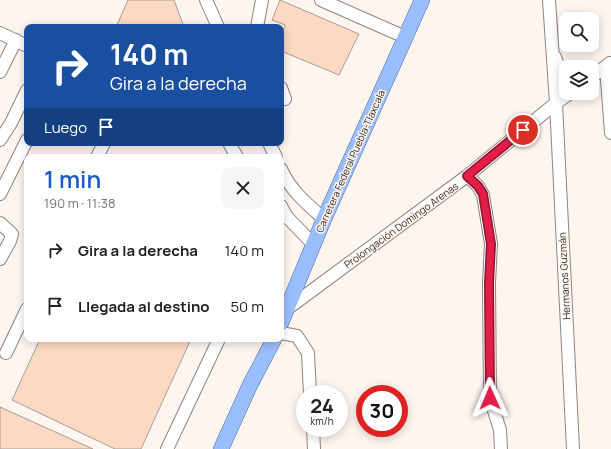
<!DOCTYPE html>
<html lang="es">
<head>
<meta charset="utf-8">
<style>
	body { margin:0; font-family:Manrope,sans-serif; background:#f6f6f6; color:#202124; height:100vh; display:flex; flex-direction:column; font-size:15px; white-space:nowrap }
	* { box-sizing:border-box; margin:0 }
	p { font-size:13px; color:#757577 }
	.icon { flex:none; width:22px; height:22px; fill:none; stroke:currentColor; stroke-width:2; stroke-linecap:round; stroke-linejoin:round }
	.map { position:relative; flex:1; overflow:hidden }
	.sheet { position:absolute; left:24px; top:154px; width:260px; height:188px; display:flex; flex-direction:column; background:#fff; border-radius:8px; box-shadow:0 2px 10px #0003 }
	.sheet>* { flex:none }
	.guide { position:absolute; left:24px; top:24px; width:260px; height:122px; border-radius:8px; box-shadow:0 2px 10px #0003; background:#1a4fa0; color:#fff; overflow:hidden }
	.controls { position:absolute; left:559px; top:12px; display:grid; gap:8px }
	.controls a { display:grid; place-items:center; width:40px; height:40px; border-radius:8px; background:#fff; box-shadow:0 2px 10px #0003; font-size:20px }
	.speed { position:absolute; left:296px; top:385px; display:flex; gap:8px; font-size:20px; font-weight:700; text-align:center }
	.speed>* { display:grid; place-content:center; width:52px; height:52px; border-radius:50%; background:#fff; box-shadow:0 2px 10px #0003; line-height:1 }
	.speed small { font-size:10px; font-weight:400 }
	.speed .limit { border:6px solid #d22; background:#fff; color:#111 }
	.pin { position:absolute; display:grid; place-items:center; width:34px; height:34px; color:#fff; margin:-17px; border:2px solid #fff; border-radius:50%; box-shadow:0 1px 4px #0007 }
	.me { position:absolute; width:44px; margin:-22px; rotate:359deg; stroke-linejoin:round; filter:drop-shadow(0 0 3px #0008) }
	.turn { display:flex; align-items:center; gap:14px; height:84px; padding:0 20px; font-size:18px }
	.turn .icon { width:52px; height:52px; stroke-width:2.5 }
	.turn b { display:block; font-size:28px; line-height:34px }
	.then { display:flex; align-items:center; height:38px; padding:0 20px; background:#0003; gap:8px; font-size:15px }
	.round { display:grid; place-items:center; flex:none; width:42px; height:42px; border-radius:8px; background:#f6f6f6 }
	.overview { display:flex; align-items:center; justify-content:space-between; height:68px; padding:0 20px }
	h1 { font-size:24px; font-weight:600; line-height:30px; color:#1b5bc7 }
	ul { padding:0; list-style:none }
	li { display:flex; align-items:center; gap:12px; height:56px; padding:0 20px }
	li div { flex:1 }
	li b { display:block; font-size:15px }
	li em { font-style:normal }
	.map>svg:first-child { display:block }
	.building { fill:#fdd8c2; stroke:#a69e99 }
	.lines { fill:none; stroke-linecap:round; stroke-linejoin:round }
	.minor-casing { stroke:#8d8480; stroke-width:14 }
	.major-casing { stroke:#496fb1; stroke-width:16 }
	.minor { stroke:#fff; stroke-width:12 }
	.major { stroke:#9abefc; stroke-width:15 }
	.route-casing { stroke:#92132f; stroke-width:10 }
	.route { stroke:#e11d48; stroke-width:7 }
	.labels { text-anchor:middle; stroke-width:3; stroke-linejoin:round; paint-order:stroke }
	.street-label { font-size:10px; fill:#2e2b29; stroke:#fef5ef }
</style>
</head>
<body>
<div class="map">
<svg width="611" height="449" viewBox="0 0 611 449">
	<rect width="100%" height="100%" fill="#fef5ef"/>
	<!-- building -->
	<path class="building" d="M128 0H174L184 27H116Z
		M280 0 359 34 339 75 281 51V37L285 25 272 20Z
		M40 339H191L141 449H115L12 400Z
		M0 407 93 449H0Z"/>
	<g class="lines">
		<!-- minor casing -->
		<g class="minor-casing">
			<path id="minor" d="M206 0 218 27
				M321 0 405 37
				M549 0 556 103 573 449
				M257 27 262 0
				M0 33 27 46
				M555 57 558 65 566 76
				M606 67 611 133
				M0 72 16 40
				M592 77 610 63
				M281 88 285 99
				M0 140 11 123 27 90
				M229 143 237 157
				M269 143 276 157
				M97 157 104 143
				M281 169C290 190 307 204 324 219
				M467 176 478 186 483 195 491 244 489 283 490 398 500 430 501 449
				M0 194 27 140
				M281 206 287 217 313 244
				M0 223 12 234 10 241 0 259
				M287 309 467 176 556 103 570 93
				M281 333 297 336 308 353 310 394
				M6 353 27 309
				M313 428 314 449
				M167 449 219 339"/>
		</g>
		<!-- major casing -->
		<g class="major-casing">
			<path id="major" d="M281 323 324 219 422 0
				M221 449 250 385 274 339"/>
		</g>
		<!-- minor -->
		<use href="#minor" class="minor"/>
		<!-- major -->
		<use href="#major" class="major"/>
	</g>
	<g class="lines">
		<!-- route casing -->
		<g class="route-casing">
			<path id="route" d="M490 398 489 283 491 244 483 194 478 186 467 176 523 130"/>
		</g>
		<!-- route -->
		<use href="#route" class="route"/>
	</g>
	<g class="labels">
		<!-- street labels -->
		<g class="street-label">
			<text transform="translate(350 161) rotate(-66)" y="4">Carretera Federal Puebla-Tlaxcala</text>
			<text transform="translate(401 225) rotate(-36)" y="4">Prolongación Domingo Arenas</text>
			<text transform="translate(564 276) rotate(-93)" y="4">Hermanos Guzmán</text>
		</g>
	</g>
</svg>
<div class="controls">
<a><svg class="icon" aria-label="search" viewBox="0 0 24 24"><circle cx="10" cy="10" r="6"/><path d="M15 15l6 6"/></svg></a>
<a><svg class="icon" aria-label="layers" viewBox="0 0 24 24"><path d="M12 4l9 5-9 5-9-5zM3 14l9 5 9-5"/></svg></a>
</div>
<div class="speed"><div>24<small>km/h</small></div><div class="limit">30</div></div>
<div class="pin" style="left:523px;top:130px;background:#d93025"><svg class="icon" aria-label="arrive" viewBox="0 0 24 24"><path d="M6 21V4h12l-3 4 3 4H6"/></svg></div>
<svg class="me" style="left:490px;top:398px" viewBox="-20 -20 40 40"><path d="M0-17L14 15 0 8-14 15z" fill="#e11d48" stroke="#fff" stroke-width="4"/></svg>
<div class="guide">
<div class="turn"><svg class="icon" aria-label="right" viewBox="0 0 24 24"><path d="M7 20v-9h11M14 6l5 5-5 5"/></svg><div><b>140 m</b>Gira a la derecha</div></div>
<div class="then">Luego<svg class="icon" aria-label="arrive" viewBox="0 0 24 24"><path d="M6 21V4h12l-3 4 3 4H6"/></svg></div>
</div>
<section class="sheet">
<div class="overview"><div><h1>1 min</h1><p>190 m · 11:38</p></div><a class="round"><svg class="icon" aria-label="close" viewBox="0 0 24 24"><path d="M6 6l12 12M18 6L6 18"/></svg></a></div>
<ul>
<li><svg class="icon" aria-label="right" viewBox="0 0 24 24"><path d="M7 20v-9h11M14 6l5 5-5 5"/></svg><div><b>Gira a la derecha</b></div><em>140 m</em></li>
<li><svg class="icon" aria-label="arrive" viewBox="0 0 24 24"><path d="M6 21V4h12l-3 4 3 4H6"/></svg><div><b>Llegada al destino</b></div><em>50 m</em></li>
</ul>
</section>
</div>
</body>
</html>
